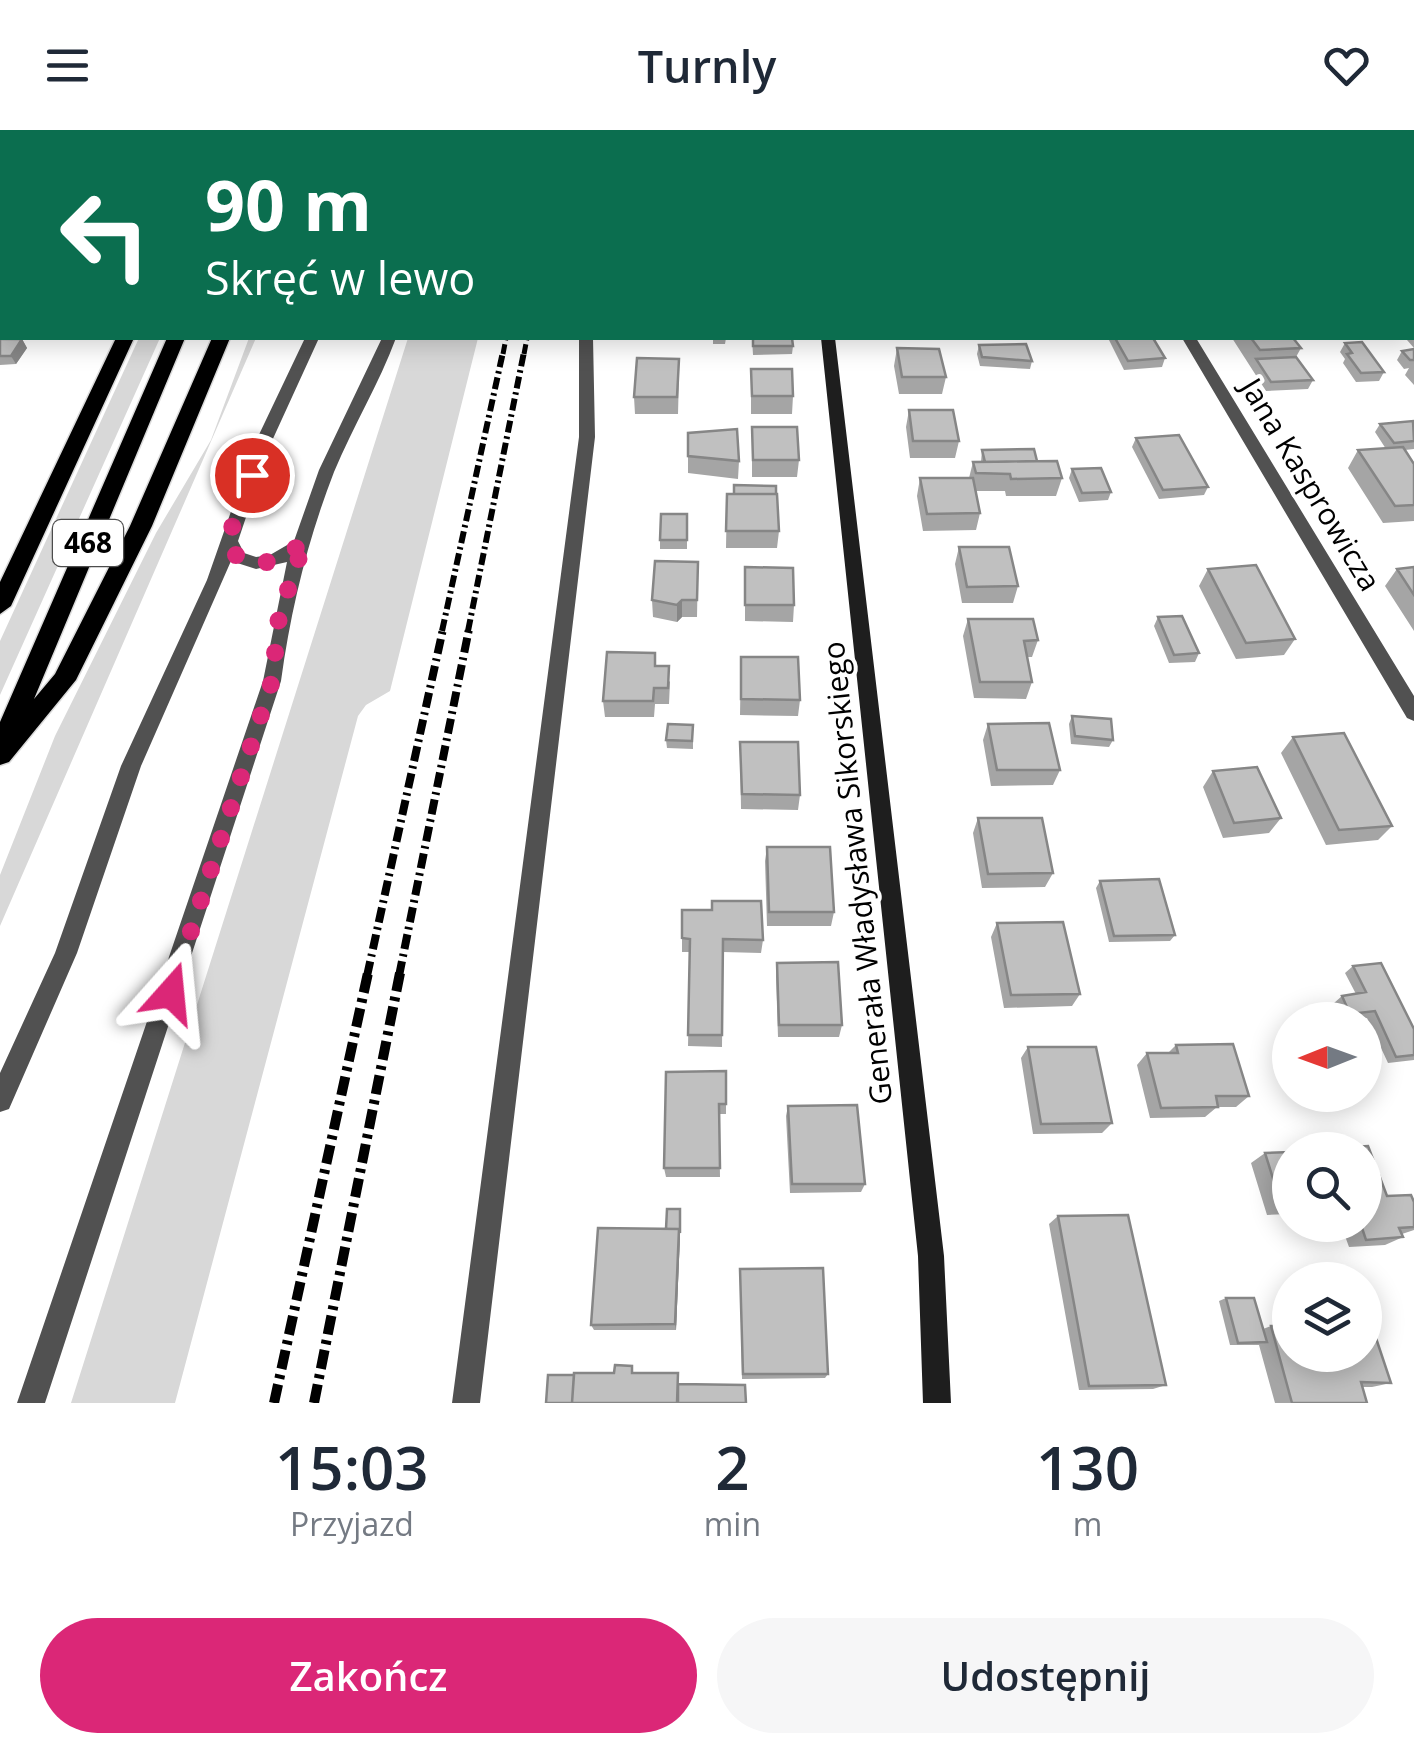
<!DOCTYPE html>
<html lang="pl">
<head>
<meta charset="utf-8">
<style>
	body { margin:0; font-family:"Open Sans",sans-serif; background:#f6f6f7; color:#1f2937; height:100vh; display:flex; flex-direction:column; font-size:38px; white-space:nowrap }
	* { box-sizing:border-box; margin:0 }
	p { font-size:32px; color:#747a83 }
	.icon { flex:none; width:55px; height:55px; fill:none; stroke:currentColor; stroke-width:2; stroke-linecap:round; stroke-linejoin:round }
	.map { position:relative; height:1273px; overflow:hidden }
	.drawer { display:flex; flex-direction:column; background:#fff; flex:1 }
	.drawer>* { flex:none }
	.top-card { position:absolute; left:0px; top:0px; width:1415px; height:210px; box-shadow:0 5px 25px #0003; background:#0b6e4f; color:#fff; overflow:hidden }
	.needle { width:65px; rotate:269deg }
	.controls { position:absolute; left:1272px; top:872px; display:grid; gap:20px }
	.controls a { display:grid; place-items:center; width:110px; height:110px; border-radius:50%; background:#fff; box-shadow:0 5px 25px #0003; font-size:50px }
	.pin { position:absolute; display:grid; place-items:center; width:85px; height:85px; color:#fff; margin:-42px; border:5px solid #fff; border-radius:50%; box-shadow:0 2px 10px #0007 }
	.me { position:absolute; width:110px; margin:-55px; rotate:18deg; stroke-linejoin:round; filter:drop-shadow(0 0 8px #0008) }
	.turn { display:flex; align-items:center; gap:35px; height:210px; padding:0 40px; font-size:45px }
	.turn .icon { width:130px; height:130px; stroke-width:2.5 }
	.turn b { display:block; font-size:70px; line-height:85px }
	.eta { display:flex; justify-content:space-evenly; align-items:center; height:170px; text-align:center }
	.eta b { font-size:60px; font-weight:600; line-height:70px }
	.button { display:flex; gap:20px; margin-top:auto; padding:20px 40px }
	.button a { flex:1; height:115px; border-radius:60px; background:#db2777; color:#fff; font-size:40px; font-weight:600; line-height:115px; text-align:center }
	.button a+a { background:#f6f6f7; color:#1f2937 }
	header { display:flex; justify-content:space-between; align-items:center; height:130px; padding:0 40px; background:#fff; font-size:45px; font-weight:600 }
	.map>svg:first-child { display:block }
	.green { fill:#d8d8d8 }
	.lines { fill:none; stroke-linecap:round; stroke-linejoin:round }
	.primary-casing { stroke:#dbdbdb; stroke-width:3 }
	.lane { fill:#515151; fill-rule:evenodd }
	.street { fill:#515151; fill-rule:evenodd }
	.secondary { fill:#1e1e1e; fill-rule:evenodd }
	.primary { fill:#000; fill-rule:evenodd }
	.rail-far3 { stroke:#000; stroke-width:5; stroke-dasharray:10 4 1 4; stroke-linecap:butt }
	.rail-far2 { stroke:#000; stroke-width:6; stroke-dasharray:12 4 2.5 4; stroke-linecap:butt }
	.rail-far1 { stroke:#000; stroke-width:8; stroke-dasharray:15 5 2.5 5; stroke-linecap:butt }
	.rail { stroke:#000; stroke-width:10; stroke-dasharray:19 6 4 6; stroke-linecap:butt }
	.wall { fill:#a5a5a5 }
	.shaded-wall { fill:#868686 }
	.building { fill:#c0c0c0; stroke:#868686; stroke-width:2.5 }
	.route { stroke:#db2777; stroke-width:18; stroke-dasharray:0 32.4 }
	.labels { text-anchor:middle; stroke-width:8; stroke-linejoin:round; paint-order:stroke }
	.shield { fill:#fff; stroke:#4c4c4c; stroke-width:2.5 }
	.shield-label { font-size:28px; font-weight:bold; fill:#000 }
	.street-label { font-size:30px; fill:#000; stroke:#fff }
</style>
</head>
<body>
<header><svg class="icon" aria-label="menu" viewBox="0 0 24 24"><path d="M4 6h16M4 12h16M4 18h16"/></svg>Turnly<svg class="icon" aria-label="heart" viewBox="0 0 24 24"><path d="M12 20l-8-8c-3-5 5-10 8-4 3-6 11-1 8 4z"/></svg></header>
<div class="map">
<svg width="1414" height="1273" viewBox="0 0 1414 1273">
	<rect width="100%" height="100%" fill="#fff"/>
	<!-- green -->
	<path class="green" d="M139 208H160L0 565V511Z
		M249 208H256L0 796V745L55 606 156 403 211 310Z
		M408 208H478L390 561 366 575 358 586 175 1273H71Z"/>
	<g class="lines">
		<!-- primary casing -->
		<g class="primary-casing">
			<path id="primary" d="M116 208H134L11 476 0 484V452Z
				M167 208H185L34 569 55 544 130 396 212 208H230L152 396 76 550 9 632 0 635V592Z"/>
		</g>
		<!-- lane -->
		<path class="lane" d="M305 208H319L271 313 238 411 244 423 256 427 270 425 294 411 319 340 382 208H396C379 254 353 296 334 342 308 409 291 478 281 551L45 1273H17L263 551 287 432 256 439 231 431 141 636 77 823 9 979 0 982V943L55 823 121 636 207 450 255 313Z
			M579 208H593L595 307 480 1273H452L579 307Z"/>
		<!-- street -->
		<path class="street" d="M1344 0H1357L1358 2H1346Z
			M1412 67 1414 68V76L1412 75Z
			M1182 208H1196L1414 566V591L1407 588Z"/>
		<!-- secondary -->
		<path class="secondary" d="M792 0H804L805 2H793Z
			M821 208H835L944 1126 951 1273H923L918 1126Z"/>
		<!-- primary -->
		<use href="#primary" class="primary"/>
		<!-- rail-far3 -->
		<path class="rail-far3" d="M503 224 506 208
			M524 224 527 208"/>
		<!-- rail-far2 -->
		<path class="rail-far2" d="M442 501 503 222
			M468 501 524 222"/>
		<!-- rail-far1 -->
		<path class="rail-far1" d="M367 846 443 499
			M399 846 469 499"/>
		<!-- rail -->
		<path class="rail" d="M274 1273 368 843
			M314 1273 400 843"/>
	</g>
	<!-- wall -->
	<path class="wall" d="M715 0H772L771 2H715Z
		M952 0H1002V2H952Z
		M1286 0H1337L1338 2H1285Z
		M1386 0H1414V13H1412V2H1388Z
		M1412 201H1414V218L1407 210 1408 208H1412Z
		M713 208H726L725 214H713Z
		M752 208 793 216 792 224 753 225Z
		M1108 208H1153L1165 228 1162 237 1124 240Z
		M1232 208H1293L1301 218 1296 227 1313 250 1308 259 1266 261Z
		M0 209H22L27 218 16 234 0 235Z
		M1345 213 1384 242 1379 251 1356 252 1343 233 1345 229 1340 222Z
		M979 215 1032 231 1030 239 980 236 977 224Z
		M897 218 946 247 942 264H899L894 236Z
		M1414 219V255L1405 245 1409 238 1404 239 1397 230 1402 221Z
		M751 239 793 266 792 284H751Z
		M679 246 678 284H635L634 267Z
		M909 280 959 311 955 328H910L906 297Z
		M1414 292V319L1405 320 1414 334V391L1383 393 1348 338 1358 320 1386 319 1375 302 1380 294Z
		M752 297 799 330 797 347H752Z
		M688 303 739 331 738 349 688 343Z
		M1136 308 1208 357 1204 365 1159 369 1132 317Z
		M982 320 1037 331 1062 348 1056 366H1006L1005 361H975L980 383 976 400 923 401 917 366 920 348H969L973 332H981Z
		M1072 339 1111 362 1108 370 1079 372 1069 348Z
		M727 364 779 401 777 418H726Z
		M687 384V419H660V410Z
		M959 417 1018 456 1013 473H962L955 434Z
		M698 432 697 487H682L677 492 653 487 652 470Z
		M745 437 794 475 793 492 745 491Z
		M1414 437V501L1385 456 1397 439Z
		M1208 439 1295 509 1284 525 1236 529 1199 456Z
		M1158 487 1199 523 1195 532 1169 533 1154 496Z
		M968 489 1038 510 1032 527H1027L1032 552 1026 569 974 568 963 506Z
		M741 527 800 570 798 586 740 585Z
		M656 536 670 552 669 574H655L654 587H605L603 571Z
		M1072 586 1113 610 1109 617 1071 614 1069 594Z
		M988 594 1060 640 1053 655 991 656 983 610Z
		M693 595V619L667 618 666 610Z
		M1293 607 1392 696 1378 710 1326 715 1281 623Z
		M740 612 800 665 798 680 741 679Z
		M1213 641 1281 688 1269 703 1223 708 1203 657Z
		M978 688 1053 743 1045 757 982 758 973 703Z
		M767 717 834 782 831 796H767L765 731Z
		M1100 751 1175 805 1170 811 1109 812 1096 758Z
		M682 780 763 810 761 823 723 822 722 917 688 916 690 822H682Z
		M997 793 1080 864 1072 876 1004 878 991 807Z
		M777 833 842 895 839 907H778L776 846Z
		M1353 836 1414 899V930L1388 933 1367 888 1342 890 1334 873 1342 866 1356 864 1345 843Z
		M1176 915 1249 966 1236 977H1217L1205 987 1150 988 1137 935 1147 923H1168Z
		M1028 917 1112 993 1102 1003 1033 1004 1021 928Z
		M726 941V984H719L720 1047H666L664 1038Z
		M788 976 865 1054 861 1062 790 1063 786 986Z
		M1368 1016 1387 1066 1411 1065 1414 1072V1100L1402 1104 1403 1107 1385 1115 1349 1117 1341 1095H1365V1020H1331L1334 1018Z
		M1290 1022V1084L1267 1085 1251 1033 1265 1023Z
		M680 1079V1107L676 1200H594L591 1195 666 1099Z
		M1058 1086 1166 1255 1153 1259 1079 1260 1049 1094Z
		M740 1139 828 1244 825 1248 742 1249Z
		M1226 1168 1263 1199 1271 1196 1391 1253 1372 1257H1362L1367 1273H1275L1259 1215H1230L1219 1171Z"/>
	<!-- shaded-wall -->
	<path class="shaded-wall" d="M22 209 27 218 16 234 11 226Z
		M682 470V487L677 492V475Z
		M679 1099 680 1107 676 1200 675 1194Z"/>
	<!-- building -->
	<path class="building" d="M1220 0H1249L1251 2H1221Z
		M1304 0H1337L1338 2H1306Z
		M1398 0H1414V5H1412V2H1400Z
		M1412 102 1414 103V139L1412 137Z
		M753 208H792L793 216H753Z
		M1115 208H1153L1165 228 1128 231Z
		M1251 208H1293L1301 218 1260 220Z
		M0 209H22L11 226H0Z
		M1362 212 1384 242 1361 243 1347 224 1352 223 1345 213Z
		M1026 214 1032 231 982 227 979 215Z
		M897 218 939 219 946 247H902Z
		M1414 219V230H1410L1402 221Z
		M1296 227 1313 250 1271 252 1256 229Z
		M637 228 679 229 677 267H634Z
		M751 239H792L793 266H752Z
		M909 280H953L959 311H913Z
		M1413 291 1414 311 1394 313 1380 294Z
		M752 297H797L799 330H753Z
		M737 299 739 331 688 326V303Z
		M1179 305 1208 357 1163 360 1136 308Z
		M1403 317 1414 334V375L1395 376 1358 320Z
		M1034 319 1037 331 985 332 982 320Z
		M1057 331 1062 348 1011 349 1010 344 976 343 973 332Z
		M1101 338 1111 362 1082 363 1072 339Z
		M920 348H973L980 383 927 384Z
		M734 355 776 356V364H734Z
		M727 364H777L779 401H726Z
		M661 384H687V410H660Z
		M959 417H1009L1018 456 967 457Z
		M655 431 698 432 697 470H682L677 475 652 470Z
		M1256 435 1295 509 1246 513 1208 439Z
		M745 437 793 438 794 475H745Z
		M1414 437V465L1397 439Z
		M1182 486 1199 523 1174 525 1158 487Z
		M968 489H1033L1038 510 1024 511 1032 552H980Z
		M607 522 655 523V536H669L668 558H654L653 571H603Z
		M741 527H798L800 570 741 569Z
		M1072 586 1111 589 1113 610 1075 606Z
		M1049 593 1060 640H997L988 594Z
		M668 594 693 595 692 611 666 610Z
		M1344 603 1392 696 1339 700 1293 607Z
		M740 612H798L800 665 742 664Z
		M1257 637 1281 688 1234 693 1213 641Z
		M978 688H1042L1053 743 988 744Z
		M767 717H830L834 782H769Z
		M1159 749 1175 805 1114 806 1100 751Z
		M712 771H761L763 810 723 809 722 905H688L690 809 682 808V780H712Z
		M1063 792 1080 864 1011 865 997 793Z
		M838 832 842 895H779L777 833Z
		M1381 833 1414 899V925L1396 927 1375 881 1350 884 1342 866 1366 862 1353 836Z
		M1233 914 1249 966H1216L1218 977 1161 978 1147 923H1178L1176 915Z
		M1028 917H1096L1112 993 1041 994Z
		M726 941V974H719L720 1038H664L666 942Z
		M857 975 865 1054H792L788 976Z
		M1368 1016 1387 1066 1411 1065 1414 1072V1097L1399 1098 1403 1107 1366 1110 1361 1095H1365V1020H1335L1334 1018Z
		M1290 1022V1076L1282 1077 1265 1023Z
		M667 1079H680V1103L679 1099H666Z
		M1128 1085 1166 1255 1089 1256 1058 1086Z
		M598 1098 679 1099 675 1194 591 1195Z
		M823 1138 828 1244H743L740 1139Z
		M1226 1168H1254L1267 1212 1238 1213Z
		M1271 1196H1290V1225H1365V1196H1372L1391 1253 1361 1252 1367 1273H1292Z
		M615 1235 632 1236V1243H678L677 1273H572L574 1243H614Z
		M548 1245H574L572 1273H546Z
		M678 1254 745 1255 746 1273H678Z"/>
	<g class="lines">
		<!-- route -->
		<path class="route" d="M171 863 272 551 279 486 305 410C284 431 253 444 229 419L228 408 252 345"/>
	</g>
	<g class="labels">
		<!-- shield labels -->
		<rect class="shield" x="53" y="390" width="70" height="46" rx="8"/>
		<g class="shield-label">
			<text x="88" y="423">468</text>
		</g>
		<!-- street labels -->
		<g class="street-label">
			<text transform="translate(1310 355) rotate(59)" y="10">Jana Kasprowicza</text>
			<text transform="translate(858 743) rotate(-96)" y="10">Generała Władysława Sikorskiego</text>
		</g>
	</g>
</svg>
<div class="controls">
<a><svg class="needle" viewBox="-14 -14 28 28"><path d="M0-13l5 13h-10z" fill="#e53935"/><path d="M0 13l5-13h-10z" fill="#747a83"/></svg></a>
<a><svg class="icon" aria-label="search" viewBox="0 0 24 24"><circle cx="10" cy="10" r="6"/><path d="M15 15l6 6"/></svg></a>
<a><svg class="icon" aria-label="layers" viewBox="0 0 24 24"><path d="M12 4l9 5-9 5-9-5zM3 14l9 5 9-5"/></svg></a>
</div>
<div class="pin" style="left:252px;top:345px;background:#d93025"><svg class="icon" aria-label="arrive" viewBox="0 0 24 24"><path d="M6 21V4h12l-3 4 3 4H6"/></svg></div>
<svg class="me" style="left:171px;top:863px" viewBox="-20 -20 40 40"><path d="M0-17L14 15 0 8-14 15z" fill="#db2777" stroke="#fff" stroke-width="4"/></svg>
<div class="top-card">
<div class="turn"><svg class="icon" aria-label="left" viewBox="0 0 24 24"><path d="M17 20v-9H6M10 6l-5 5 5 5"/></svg><div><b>90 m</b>Skręć w lewo</div></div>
</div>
</div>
<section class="drawer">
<div class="eta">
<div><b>15:03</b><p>Przyjazd</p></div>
<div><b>2</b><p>min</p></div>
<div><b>130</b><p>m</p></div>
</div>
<div class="button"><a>Zakończ</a><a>Udostępnij</a></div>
</section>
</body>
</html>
